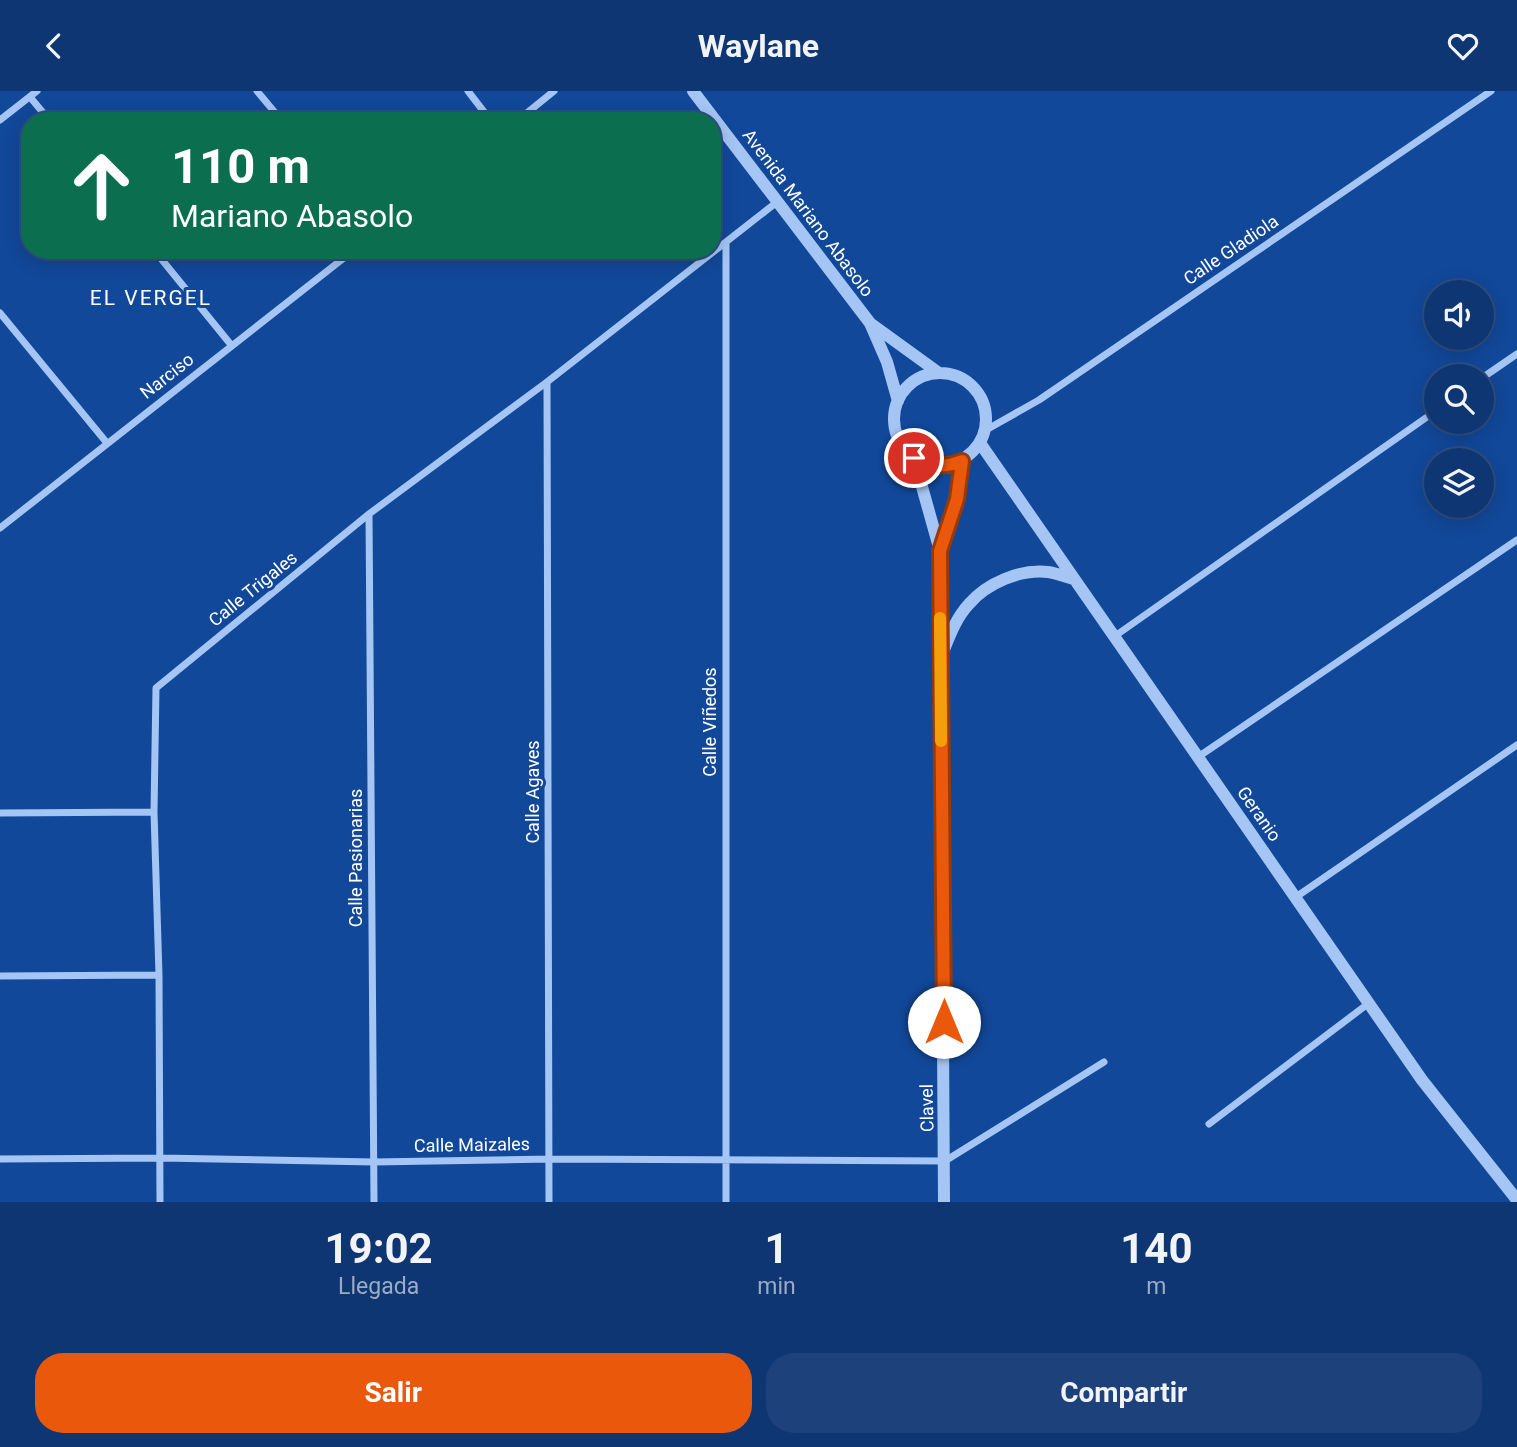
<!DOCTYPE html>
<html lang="es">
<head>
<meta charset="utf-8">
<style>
	body { margin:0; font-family:Roboto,sans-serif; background:#1c417b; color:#f1f3f6; height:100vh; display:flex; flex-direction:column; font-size:26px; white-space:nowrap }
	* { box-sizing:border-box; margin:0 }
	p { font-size:23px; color:#9babc4 }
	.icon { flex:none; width:38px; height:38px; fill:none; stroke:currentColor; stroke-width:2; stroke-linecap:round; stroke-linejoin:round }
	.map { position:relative; height:1111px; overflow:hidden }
	.drawer { display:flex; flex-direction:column; background:#0e3673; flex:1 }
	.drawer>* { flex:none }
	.hud { position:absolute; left:21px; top:21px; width:700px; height:147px; border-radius:28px; box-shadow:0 4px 18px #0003,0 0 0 2px #2e5085; background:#0b6e4f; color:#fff; overflow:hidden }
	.controls { position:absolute; left:1424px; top:189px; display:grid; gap:14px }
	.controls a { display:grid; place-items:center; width:70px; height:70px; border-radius:50%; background:#0e3673; box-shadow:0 4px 18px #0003,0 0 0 2px #2e5085; font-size:35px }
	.pin { position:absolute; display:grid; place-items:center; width:60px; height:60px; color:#fff; margin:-30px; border:4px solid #fff; border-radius:50%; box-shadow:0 2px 7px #0007 }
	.me { position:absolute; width:77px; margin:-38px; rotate:0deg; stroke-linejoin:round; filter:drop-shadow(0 0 5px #0008) }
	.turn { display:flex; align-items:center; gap:24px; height:147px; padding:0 35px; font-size:32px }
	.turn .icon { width:91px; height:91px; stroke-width:2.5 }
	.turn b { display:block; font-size:49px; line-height:60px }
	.eta { display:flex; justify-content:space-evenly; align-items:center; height:119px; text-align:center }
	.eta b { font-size:42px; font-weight:700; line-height:49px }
	.primary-button { display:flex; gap:14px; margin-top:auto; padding:14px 35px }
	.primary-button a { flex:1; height:80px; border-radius:28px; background:#ea580c; color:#fff; font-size:28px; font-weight:700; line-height:80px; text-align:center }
	.primary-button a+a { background:#1c417b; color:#f1f3f6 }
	header { display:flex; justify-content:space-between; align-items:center; height:91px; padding:0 35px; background:#0e3673; font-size:32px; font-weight:700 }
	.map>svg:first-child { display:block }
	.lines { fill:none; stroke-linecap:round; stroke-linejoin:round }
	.minor { stroke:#a5c5f4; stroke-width:7 }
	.tertiary { stroke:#a5c5f4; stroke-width:12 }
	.route-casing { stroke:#983908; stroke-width:18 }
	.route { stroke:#ea580c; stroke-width:12 }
	.slow { stroke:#f59e0b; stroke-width:12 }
	.labels { text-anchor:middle; stroke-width:6; stroke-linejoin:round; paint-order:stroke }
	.street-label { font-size:18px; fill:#fff; stroke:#124899 }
	.quarter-label { font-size:21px; letter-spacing:2px; fill:#fff; stroke:#124899 }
</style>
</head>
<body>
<header><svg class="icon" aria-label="back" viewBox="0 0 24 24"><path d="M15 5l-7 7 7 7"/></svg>Waylane<svg class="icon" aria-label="heart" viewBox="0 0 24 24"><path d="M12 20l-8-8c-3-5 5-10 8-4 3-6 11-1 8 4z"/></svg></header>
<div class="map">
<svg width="1517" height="1111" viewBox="0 0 1517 1111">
	<rect width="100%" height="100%" fill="#124899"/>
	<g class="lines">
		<!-- minor -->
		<path class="minor" d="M257 0 282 30
			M468 0 491 30
			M30 6 50 30
			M0 29 37 0
			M517 30 554 0
			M726 152V1111
			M154 159 232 255
			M0 222 107 352
			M1482 287 1517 263
			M547 291 549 1111
			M986 339 1039 309 1491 0
			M369 423 374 1111
			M0 437 354 159
			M1115 545 1437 319
			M1198 666 1517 449
			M0 722 154 721
			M1296 806 1517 654
			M0 885 159 884
			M1209 1033 1369 912
			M0 1068 161 1067 374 1071 550 1068 945 1070 1104 971
			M160 1111 159 884 154 721 156 597 369 423 547 291 777 111"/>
		<!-- tertiary -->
		<path class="tertiary" d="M693 0 870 232 887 271 898 310
			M870 232 939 282
			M894 328a46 46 0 1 1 92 0a46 46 0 1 1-92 0Z
			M980 352 1422 989 1517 1109
			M914 367 940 460 944 1111
			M940 460 957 408 962 370
			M943 561C950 544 956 527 969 513 987 492 1020 478 1048 481 1056 482 1066 486 1074 488"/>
	</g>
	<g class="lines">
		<!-- route casing -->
		<g class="route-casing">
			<path id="route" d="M914 367C931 376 944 377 962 370L957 408 940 460 944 931"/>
		</g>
		<!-- route -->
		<use href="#route" class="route"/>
		<!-- slow -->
		<path class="slow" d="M940 527 941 650"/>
	</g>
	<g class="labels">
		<!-- street labels -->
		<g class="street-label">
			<text transform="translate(808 122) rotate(53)" y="6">Avenida Mariano Abasolo</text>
			<text transform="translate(1231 159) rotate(-34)" y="6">Calle Gladiola</text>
			<text transform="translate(167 285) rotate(-38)" y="6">Narciso</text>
			<text transform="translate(253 498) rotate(-39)" y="6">Calle Trigales</text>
			<text transform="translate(710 631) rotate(-90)" y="6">Calle Viñedos</text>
			<text transform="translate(533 701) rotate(-90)" y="6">Calle Agaves</text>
			<text transform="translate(1259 723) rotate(55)" y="6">Geranio</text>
			<text transform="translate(356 767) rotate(-90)" y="6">Calle Pasionarias</text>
			<text transform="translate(927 1017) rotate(-91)" y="6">Clavel</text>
			<text transform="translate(472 1054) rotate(-1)" y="6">Calle Maizales</text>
		</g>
		<!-- quarter labels -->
		<g class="quarter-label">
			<text x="151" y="214">EL VERGEL</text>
		</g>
	</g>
</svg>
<div class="controls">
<a><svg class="icon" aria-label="sound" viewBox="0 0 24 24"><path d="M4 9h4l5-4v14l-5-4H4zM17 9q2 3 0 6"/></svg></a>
<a><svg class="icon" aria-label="search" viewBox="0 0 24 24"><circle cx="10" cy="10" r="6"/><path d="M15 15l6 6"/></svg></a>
<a><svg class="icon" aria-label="layers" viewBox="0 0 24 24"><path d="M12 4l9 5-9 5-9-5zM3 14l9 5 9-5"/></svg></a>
</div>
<div class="pin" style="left:914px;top:367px;background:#d93025"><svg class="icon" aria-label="arrive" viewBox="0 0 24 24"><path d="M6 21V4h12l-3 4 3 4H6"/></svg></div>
<svg class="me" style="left:944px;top:931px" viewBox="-20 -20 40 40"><circle r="19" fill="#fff"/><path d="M0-13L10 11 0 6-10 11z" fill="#ea580c"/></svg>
<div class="hud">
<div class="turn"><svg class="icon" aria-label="ahead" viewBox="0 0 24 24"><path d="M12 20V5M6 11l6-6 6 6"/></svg><div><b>110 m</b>Mariano Abasolo</div></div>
</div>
</div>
<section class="drawer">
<div class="eta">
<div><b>19:02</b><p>Llegada</p></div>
<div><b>1</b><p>min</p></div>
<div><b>140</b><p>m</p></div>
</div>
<div class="primary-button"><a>Salir</a><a>Compartir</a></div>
</section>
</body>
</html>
